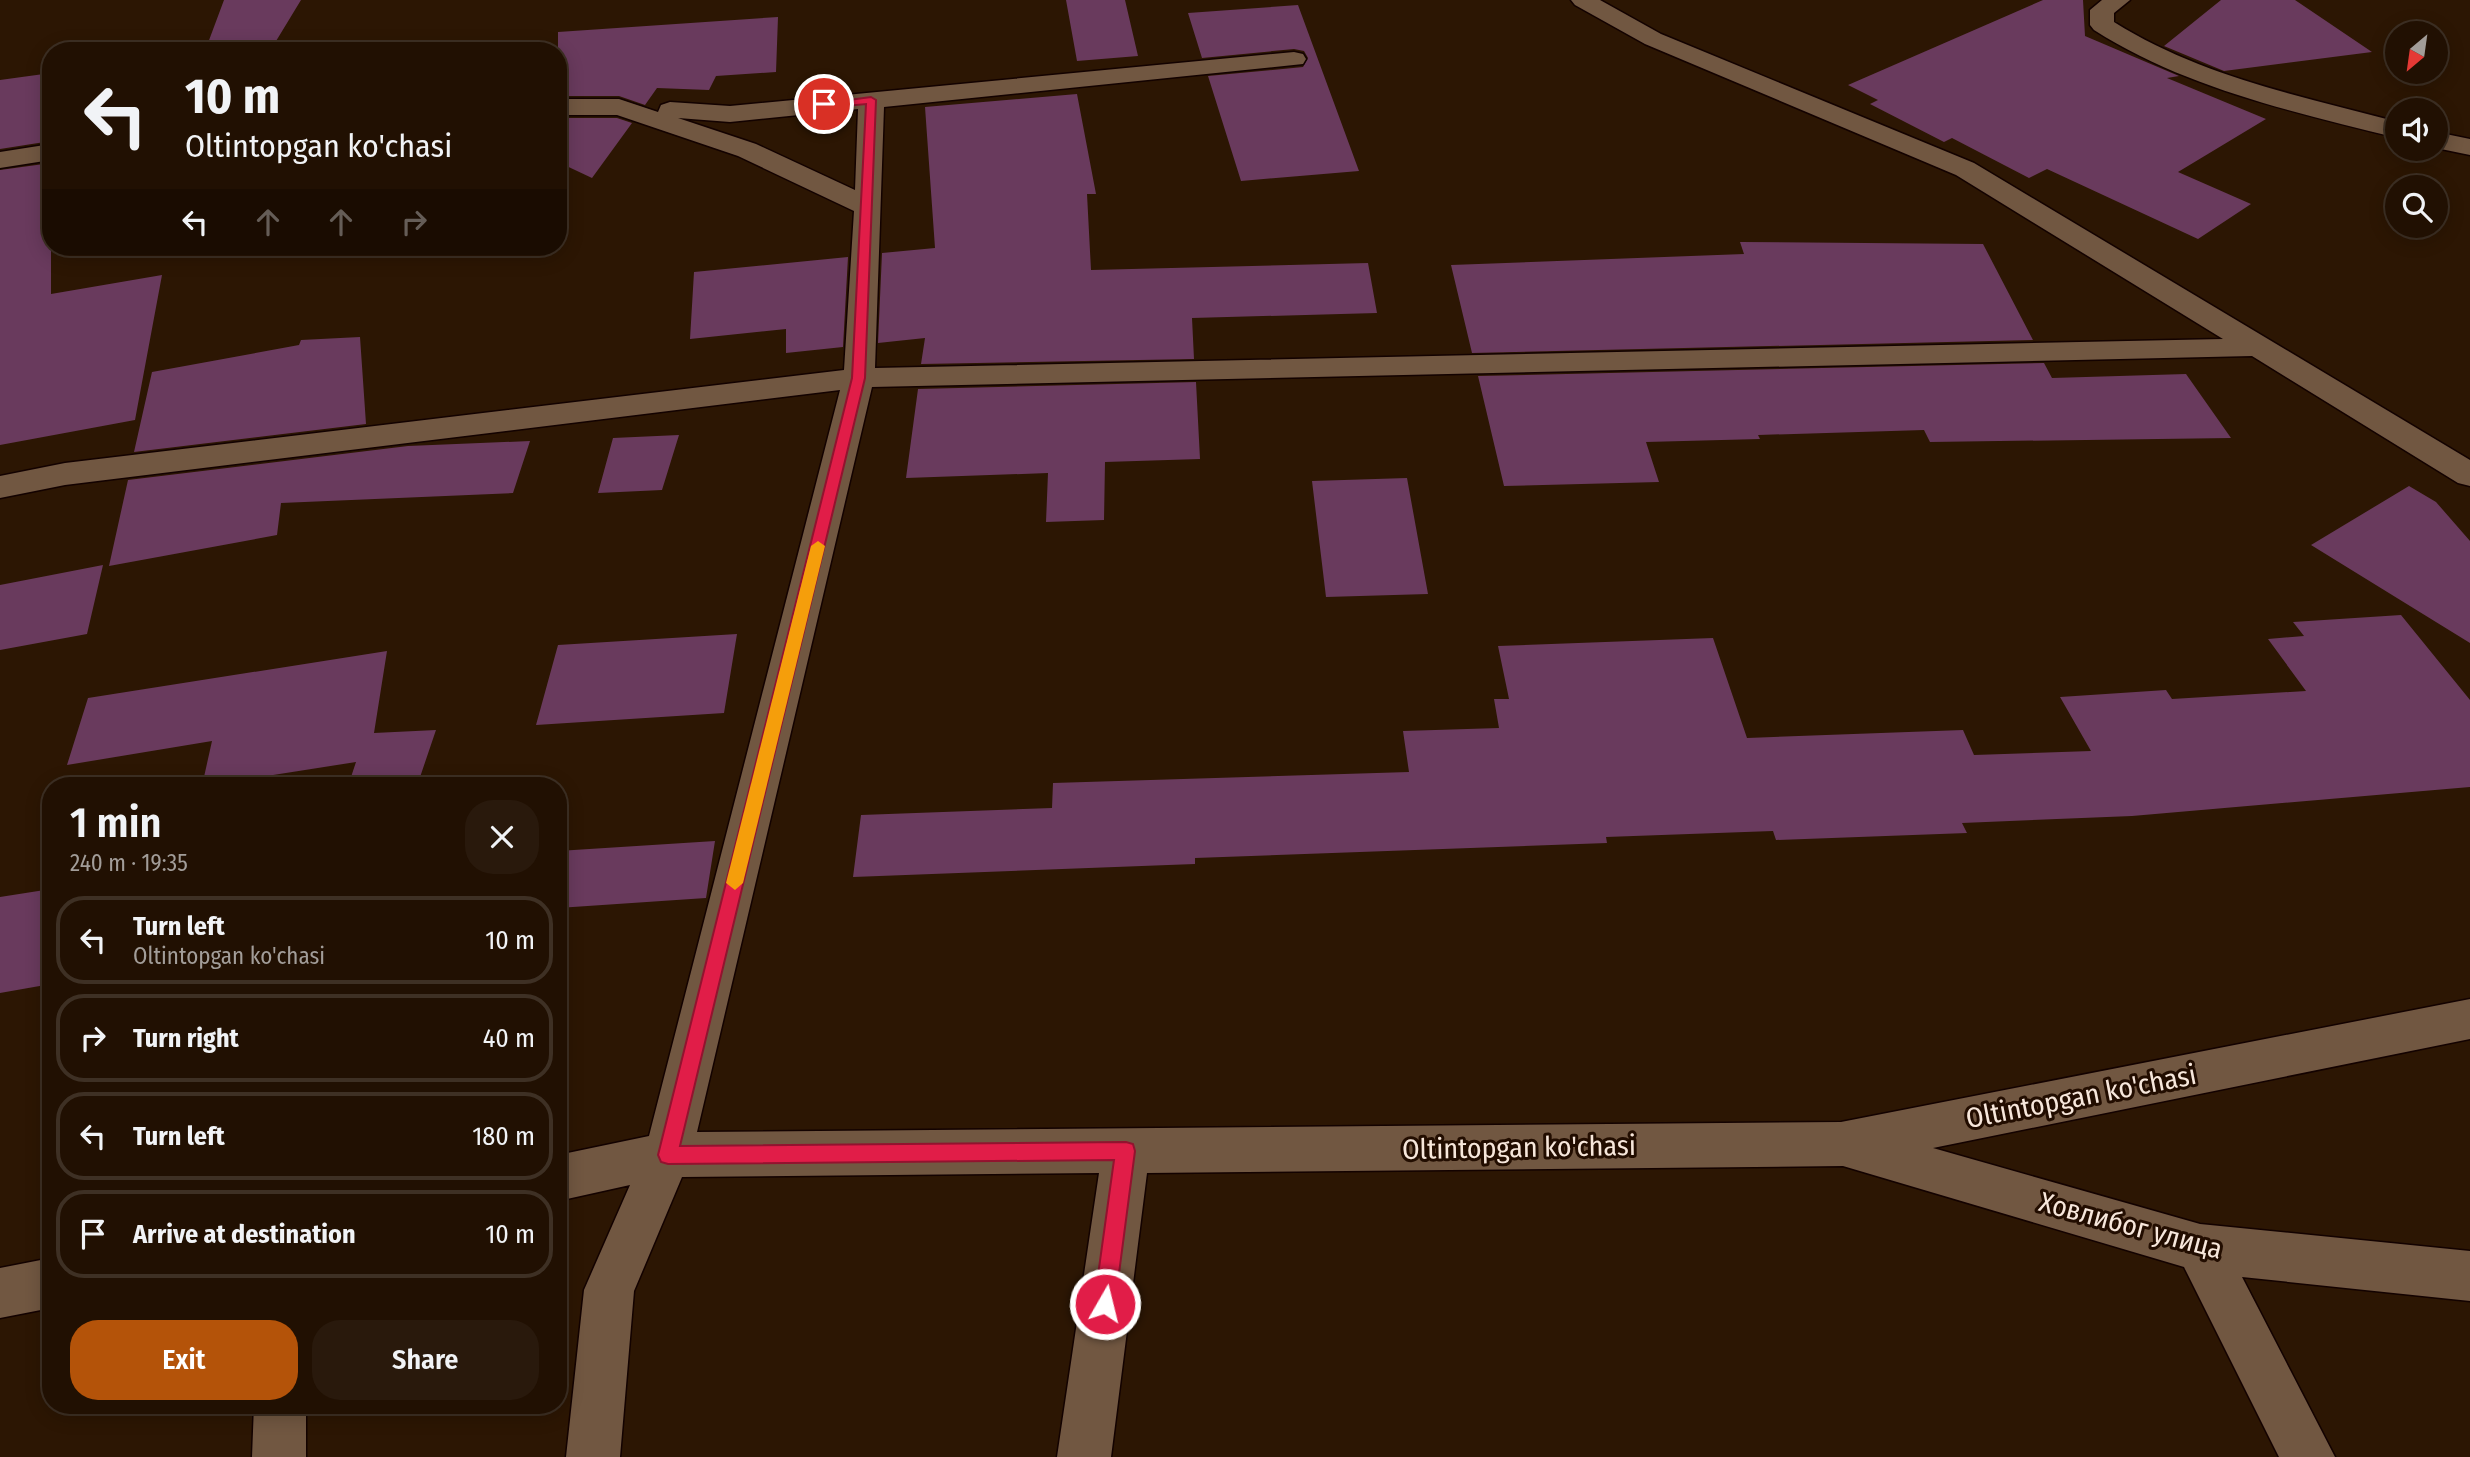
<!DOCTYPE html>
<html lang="en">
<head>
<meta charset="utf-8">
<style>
	body { margin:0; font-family:"Fira Sans Condensed",sans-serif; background:#29190c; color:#f1f3f6; height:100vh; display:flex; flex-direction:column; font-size:26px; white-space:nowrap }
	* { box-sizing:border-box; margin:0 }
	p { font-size:23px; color:#a29d99 }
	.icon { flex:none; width:38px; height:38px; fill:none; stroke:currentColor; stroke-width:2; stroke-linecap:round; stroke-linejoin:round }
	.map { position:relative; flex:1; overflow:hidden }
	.details { position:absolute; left:42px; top:777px; width:525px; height:637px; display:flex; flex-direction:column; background:#211002; border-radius:28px; box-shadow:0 4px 18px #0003,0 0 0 2px #3e3024 }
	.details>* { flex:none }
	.top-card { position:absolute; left:42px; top:42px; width:525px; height:214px; border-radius:28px; box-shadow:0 4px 18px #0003,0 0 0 2px #3e3024; background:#211002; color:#f1f3f6; overflow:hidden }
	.needle { width:46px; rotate:209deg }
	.fabs { position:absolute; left:2385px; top:21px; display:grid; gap:14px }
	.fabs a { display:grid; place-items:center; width:63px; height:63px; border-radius:50%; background:#211002; box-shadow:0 4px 18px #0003,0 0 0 2px #3e3024; font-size:35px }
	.pin { position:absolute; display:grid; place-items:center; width:60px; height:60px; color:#fff; margin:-30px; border:4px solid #fff; border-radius:50%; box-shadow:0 2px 7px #0007 }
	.me { position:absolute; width:77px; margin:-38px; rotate:8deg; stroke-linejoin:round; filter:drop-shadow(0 0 5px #0008) }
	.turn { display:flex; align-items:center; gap:24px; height:147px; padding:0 28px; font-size:32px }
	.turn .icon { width:91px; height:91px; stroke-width:2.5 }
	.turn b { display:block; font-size:49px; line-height:60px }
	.lanes { display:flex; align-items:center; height:66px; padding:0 28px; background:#0003; justify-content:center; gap:35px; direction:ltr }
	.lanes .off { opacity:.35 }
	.round { display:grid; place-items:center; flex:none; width:74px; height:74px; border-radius:28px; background:#29190c }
	.head { display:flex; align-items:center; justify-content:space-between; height:119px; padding:0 28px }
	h1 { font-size:42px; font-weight:600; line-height:52px }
	.button { display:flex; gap:14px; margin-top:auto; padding:14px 28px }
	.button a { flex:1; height:80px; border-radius:28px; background:#b45309; color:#fff; font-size:28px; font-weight:600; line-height:80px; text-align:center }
	.button a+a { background:#29190c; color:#f1f3f6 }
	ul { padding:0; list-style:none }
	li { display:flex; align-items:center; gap:21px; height:88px; margin:0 14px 10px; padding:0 14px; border:4px solid #3e3024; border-radius:28px }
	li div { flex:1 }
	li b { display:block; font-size:26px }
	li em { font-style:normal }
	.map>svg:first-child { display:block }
	.building { fill:#693a5d }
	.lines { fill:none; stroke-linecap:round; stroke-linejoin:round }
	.minor-casing { stroke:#130200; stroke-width:3 }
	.minor { fill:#715741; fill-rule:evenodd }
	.route { fill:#e11d48; stroke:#92132f; stroke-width:2 }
	.slow { fill:#f59e0b }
	.labels { text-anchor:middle; stroke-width:6; stroke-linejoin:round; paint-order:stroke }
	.near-street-label { font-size:28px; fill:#f7e7db; stroke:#220d00 }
</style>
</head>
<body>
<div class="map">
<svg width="2470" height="1457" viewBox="0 0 2470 1457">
	<rect width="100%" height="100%" fill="#2c1603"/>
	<!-- building -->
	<path class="building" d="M224 0H301L270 51H205Z
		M1066 0H1125L1138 56 1077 61Z
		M2043 0H2083L2085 36 2179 76 2167 78 2266 119 2178 172 2251 204 2198 239 2047 169 2029 178 1952 138 1944 142 1870 104 1878 100 1848 85Z
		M2221 0H2295L2372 52 2224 71 2164 46Z
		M1298 5 1359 171 1241 181 1208 76 1303 67 1308 58 1304 51 1294 49 1202 58 1188 13Z
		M778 17 776 72 716 76 709 90 657 88 645 105 619 96H558V32Z
		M51 73V141L0 149V80Z
		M1077 94 1096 194H1087L1091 270 1368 263 1377 313 1192 318 1194 359 921 364 925 338 878 343 882 253 935 248 925 107Z
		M558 118H617L632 123 592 178 558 162Z
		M51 163V294L162 275 135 420 0 445V170Z
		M1740 242 1983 244 2033 340 1472 353 1451 265 1744 254Z
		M848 257 843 347 786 353V329L690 339 694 272Z
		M360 337 366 424 134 452 152 372 299 345 301 340Z
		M2044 363 2052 378 2186 374 2231 438 1930 442 1924 430 1758 435 1760 439 1646 442 1659 482 1504 486 1478 376Z
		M1196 382 1200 459 1105 462 1104 520 1046 522 1048 473 906 478 918 389Z
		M679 435 662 490 598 493 613 438Z
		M530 441 513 493 281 503 277 535 109 566 128 480 408 446Z
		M1407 478 1428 594 1326 597 1312 481Z
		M2409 486 2436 502 2470 541V643L2311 545Z
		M103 565 87 634 0 650V585Z
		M2401 615 2470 700V787L2132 816 1962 823 1967 833 1776 840 1773 831 1606 837 1607 843 1195 858V864L853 877 861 815 1052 808 1053 783 1409 772 1403 731 1499 728 1494 699H1509L1498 646 1713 638 1747 738 1963 730 1974 755 2091 751 2060 697 2166 690 2172 699 2306 691 2268 639 2304 636 2293 622Z
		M737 634 724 713 536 725 558 645Z
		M387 651 374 733 436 730 417 786H348L356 762 202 786 212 741 67 765 88 698Z
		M715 841 706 898 558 908V851Z
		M51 889V984L0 993V897Z"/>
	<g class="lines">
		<!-- minor casing -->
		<g class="minor-casing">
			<path id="minor" d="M1571 0H1600L1661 34 1974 163 2470 460V486L2458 483 2252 356 872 387 697 1132 1841 1122 2470 999V1039L1933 1148 2200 1224 2470 1251V1301L2242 1277 2335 1457H2279L2184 1267 1843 1166 1147 1173 1111 1457H1057L1099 1173 682 1177 634 1291 620 1457H566L584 1290 630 1185 558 1201V1155L649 1136 840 390 65 485 0 498V476L65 463 844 370 854 211 738 156 617 115H558V99H619L658 112 661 105 670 102 730 106 1294 52 1303 54 1306 59 1303 64 884 107 875 368 2223 339 1956 175 1645 44 1575 5ZM858 109 855 190 756 144 678 118 730 122Z
				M2102 0H2130L2114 13V22C2200 76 2300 96 2398 122V138C2293 112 2185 88 2094 30L2090 25V10Z
				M2436 132 2470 139V155L2436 148Z
				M51 144V160L0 168V152Z
				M51 1258V1308L0 1318V1268Z
				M254 1405H306V1457H252Z"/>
		</g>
		<!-- minor -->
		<use href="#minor" class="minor"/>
	</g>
	<!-- route -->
	<path class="route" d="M871 97 876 100 865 378 680 1146 1126 1142 1133 1144 1135 1151 1115 1304 1112 1311 1105 1314 1097 1311 1094 1304 1114 1160 668 1164 661 1162 658 1155 852 378 866 104 824 108 819 104Z"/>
	<!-- slow -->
	<path class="slow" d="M818 541 825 546 743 883 735 890 726 883 811 546Z"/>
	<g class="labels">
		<!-- near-street labels -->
		<g class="near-street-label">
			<text transform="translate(2081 1096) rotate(-11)" y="10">Oltintopgan ko'chasi</text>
			<text transform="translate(1519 1147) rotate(-1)" y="10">Oltintopgan ko'chasi</text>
			<text transform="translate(2131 1225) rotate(15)" y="10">Ховлибог улица</text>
		</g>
	</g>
</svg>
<div class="fabs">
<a><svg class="needle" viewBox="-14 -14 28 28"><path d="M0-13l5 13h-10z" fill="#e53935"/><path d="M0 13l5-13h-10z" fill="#a29d99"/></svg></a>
<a><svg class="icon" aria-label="sound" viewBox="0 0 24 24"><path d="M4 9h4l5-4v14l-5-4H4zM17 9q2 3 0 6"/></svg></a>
<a><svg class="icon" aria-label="search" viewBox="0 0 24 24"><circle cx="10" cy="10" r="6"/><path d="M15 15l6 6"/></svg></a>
</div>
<div class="pin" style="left:824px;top:104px;background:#d93025"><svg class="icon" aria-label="arrive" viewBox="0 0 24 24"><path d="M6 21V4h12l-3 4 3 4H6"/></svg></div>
<svg class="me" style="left:1105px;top:1304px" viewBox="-20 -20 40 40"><circle r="17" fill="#e11d48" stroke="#fff" stroke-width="3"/><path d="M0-11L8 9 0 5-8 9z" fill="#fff"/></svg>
<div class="top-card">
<div class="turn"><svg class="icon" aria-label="left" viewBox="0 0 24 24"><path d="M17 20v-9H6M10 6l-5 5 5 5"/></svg><div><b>10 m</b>Oltintopgan ko'chasi</div></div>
<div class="lanes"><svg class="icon" aria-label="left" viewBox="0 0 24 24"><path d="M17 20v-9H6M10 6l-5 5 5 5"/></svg><svg class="icon off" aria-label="ahead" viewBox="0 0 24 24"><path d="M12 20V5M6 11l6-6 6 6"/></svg><svg class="icon off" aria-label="ahead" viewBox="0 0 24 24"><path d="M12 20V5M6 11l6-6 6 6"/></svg><svg class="icon off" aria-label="right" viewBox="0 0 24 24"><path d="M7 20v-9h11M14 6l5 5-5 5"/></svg></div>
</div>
<section class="details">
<div class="head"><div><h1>1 min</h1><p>240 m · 19:35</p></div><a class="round"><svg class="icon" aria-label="close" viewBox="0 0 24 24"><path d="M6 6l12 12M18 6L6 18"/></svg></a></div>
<ul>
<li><svg class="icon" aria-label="left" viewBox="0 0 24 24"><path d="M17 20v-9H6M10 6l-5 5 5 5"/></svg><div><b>Turn left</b><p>Oltintopgan ko'chasi</p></div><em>10 m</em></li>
<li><svg class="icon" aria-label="right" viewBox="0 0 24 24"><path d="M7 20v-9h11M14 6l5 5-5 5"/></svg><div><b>Turn right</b></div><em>40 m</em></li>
<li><svg class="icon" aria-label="left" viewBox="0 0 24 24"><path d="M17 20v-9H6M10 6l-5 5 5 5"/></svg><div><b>Turn left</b></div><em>180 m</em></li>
<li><svg class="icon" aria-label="arrive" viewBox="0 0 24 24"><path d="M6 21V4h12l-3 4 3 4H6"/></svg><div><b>Arrive at destination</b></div><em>10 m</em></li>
</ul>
<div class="button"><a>Exit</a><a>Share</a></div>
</section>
</div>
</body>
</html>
